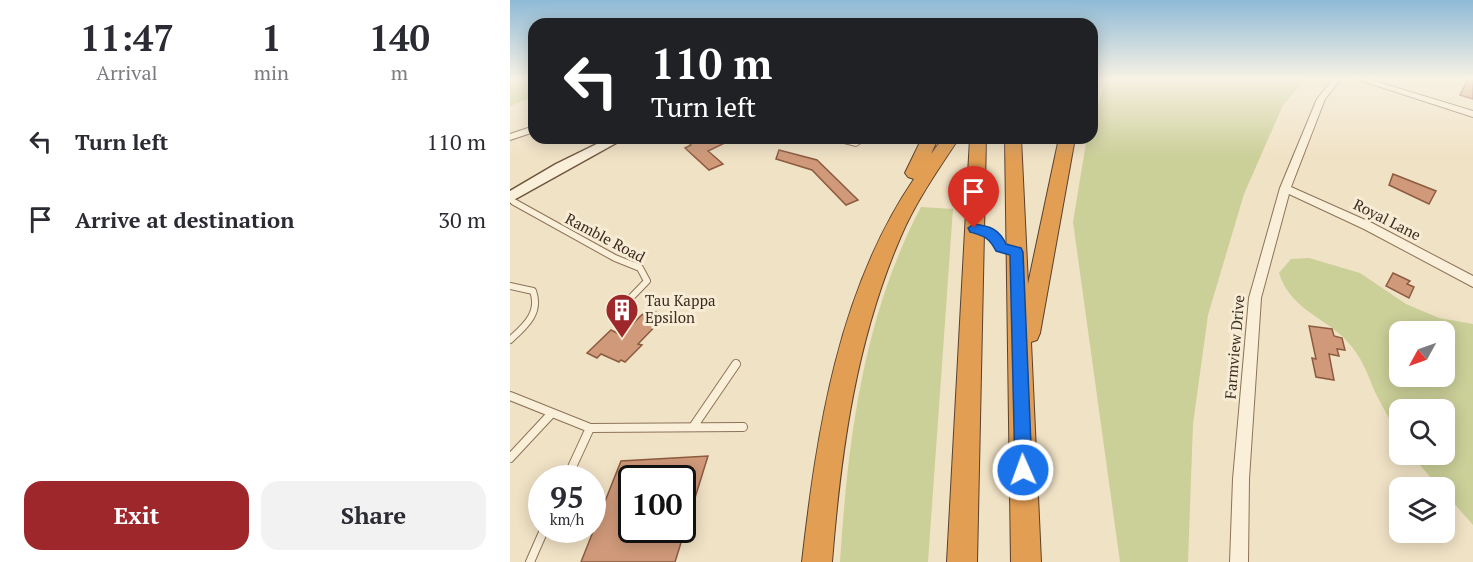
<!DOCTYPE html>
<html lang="en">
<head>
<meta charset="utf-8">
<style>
	body { margin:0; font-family:"PT Serif",serif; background:#f2f2f3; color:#2b2b33; height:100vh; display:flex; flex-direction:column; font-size:22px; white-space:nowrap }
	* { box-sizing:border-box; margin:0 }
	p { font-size:20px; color:#7c7c81 }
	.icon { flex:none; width:33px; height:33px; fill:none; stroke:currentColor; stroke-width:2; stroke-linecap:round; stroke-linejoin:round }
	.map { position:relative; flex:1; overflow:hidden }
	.side { display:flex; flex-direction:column; background:#fff; width:510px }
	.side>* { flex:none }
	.guide { position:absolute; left:18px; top:18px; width:570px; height:126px; border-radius:18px; box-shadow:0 3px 15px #0003; background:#202124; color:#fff; overflow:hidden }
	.needle { width:39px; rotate:230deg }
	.buttons { position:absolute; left:879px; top:321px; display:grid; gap:12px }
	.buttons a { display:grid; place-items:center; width:66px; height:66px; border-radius:12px; background:#fff; box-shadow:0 3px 15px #0003; font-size:30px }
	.speed { position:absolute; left:18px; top:465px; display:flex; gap:12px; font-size:30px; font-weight:700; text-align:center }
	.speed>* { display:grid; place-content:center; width:78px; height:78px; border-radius:50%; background:#fff; box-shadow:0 3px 15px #0003; line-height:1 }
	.speed small { font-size:15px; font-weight:400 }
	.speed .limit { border:3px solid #111; border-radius:9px; background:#fff; color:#111 }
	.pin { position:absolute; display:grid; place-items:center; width:51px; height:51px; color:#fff; margin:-62px -26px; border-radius:50% 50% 50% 0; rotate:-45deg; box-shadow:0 0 6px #0007 }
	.pin .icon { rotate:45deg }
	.me { position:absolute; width:66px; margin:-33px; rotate:358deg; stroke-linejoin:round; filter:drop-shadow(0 0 4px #0008) }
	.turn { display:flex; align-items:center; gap:21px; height:126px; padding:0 24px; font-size:27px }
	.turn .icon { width:78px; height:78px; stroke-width:2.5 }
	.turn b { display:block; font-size:42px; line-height:51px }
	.eta { display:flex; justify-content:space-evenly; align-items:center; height:102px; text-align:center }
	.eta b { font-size:36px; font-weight:700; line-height:42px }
	.action { display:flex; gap:12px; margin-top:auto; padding:12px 24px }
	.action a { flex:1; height:69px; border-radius:18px; background:#9e272c; color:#fff; font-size:24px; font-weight:700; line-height:69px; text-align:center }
	.action a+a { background:#f2f2f3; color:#2b2b33 }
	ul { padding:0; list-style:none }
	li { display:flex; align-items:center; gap:18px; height:78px; padding:0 24px }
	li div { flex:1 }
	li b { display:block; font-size:22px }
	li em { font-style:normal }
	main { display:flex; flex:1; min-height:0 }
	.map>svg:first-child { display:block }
	.green { fill:#cbcf98; fill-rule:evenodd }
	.building { fill:#d09a7a; stroke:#8d5b3f; stroke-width:1.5; fill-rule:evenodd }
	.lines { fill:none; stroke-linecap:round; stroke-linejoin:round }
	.service-far2-casing { stroke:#8c735a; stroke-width:6 }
	.service-far1-casing { stroke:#8c735a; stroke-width:8 }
	.service-casing { stroke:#8c735a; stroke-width:10 }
	.minor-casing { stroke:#8c735a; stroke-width:2 }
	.secondary-casing { stroke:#6e543d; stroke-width:3 }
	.motorway-casing { stroke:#5a412e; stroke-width:2 }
	.service-far2 { stroke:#faefd9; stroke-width:4.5 }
	.service-far1 { stroke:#faefd9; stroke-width:6 }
	.service { stroke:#faefd9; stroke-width:8 }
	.minor { fill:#faefd9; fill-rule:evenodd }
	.secondary { fill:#faefd9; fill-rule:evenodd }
	.motorway { fill:#e29e53; fill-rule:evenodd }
	.route { fill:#1a73e8; stroke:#114b97; stroke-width:1.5 }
	.labels { text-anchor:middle; stroke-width:6; stroke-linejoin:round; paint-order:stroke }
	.street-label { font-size:15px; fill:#3c2c1f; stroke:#f7ecd5 }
	.poi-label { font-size:15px; fill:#3c2c1f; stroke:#f7ecd5; text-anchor:start }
</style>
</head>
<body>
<main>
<section class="side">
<div class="eta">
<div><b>11:47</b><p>Arrival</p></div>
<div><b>1</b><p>min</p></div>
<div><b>140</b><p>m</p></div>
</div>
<ul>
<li><svg class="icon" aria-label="left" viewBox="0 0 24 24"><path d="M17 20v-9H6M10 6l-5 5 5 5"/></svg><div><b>Turn left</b></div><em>110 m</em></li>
<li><svg class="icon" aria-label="arrive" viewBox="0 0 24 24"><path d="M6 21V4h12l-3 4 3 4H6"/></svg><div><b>Arrive at destination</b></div><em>30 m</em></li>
</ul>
<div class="action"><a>Exit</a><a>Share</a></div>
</section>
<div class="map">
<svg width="963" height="562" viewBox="0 0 963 562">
	<rect width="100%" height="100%" fill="#f0e2c5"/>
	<!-- green -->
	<path class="green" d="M0 79H24V96L0 106Z
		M597 79H796L773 105 734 194 698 315 683 424 678 562H610L563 222 576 143 577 138H582V120Z
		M411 207 443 209 418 562H330C338 439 353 317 411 207Z
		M799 258 850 273 896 304 929 318 963 324V525L935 493 934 488 929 487 901 455 934 454V410H890L889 437C882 423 874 410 867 396 858 377 856 365 842 347 820 318 781 312 769 273L781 259ZM890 332H934V376H890Z"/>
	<!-- building -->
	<path class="building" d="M958 79H963V99L950 95Z
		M173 138H225L198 151 213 164 199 170 175 148 181 145Z
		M269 150 307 160 348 200 336 205 302 170 266 159Z
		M883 174 926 191 919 204 879 185Z
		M883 273 900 281 897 284 904 287 899 298 876 286Z
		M138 309 155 316 128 344 132 345 115 362 111 360 109 362 91 354 87 358 77 353 101 330 111 335Z
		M799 326 822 329 824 336 832 338 835 350 827 349 829 356 819 354 824 380 806 377 802 358 806 359Z
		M198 456 165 562H71L111 461ZM122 478H172V530H122Z"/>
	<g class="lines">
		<!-- service-far2 casing -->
		<g class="service-far2-casing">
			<path id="service-far2" d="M0 200 7 204"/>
		</g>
		<!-- service-far1 casing -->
		<g class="service-far1-casing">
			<path id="service-far1" d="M4 202 105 258 130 268 137 281 108 311
				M466 229 482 234 491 248 503 251
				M0 286 23 291C31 313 15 326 0 340"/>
		</g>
		<!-- service casing -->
		<g class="service-casing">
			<path id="service" d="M0 396 80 428
				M183 427 226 364
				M0 458 42 413
				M57 478 80 428 233 427
				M20 562 34 530"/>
		</g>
		<!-- minor casing -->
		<g class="minor-casing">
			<path id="minor" d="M823 79H831L815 99 781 187 862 223 963 276V287L854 229 779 194 751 298 739 479 738 562H720L723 479 739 298 770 188 807 99Z
				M846 79H858L963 111V117Z
				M24 126V132L0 140V134Z
				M320 138H337L351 143 346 146 322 140Z"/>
		</g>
		<!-- secondary casing -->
		<g class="secondary-casing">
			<path id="secondary" d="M99 138H115L0 202V191L46 164Z"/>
		</g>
		<!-- motorway casing -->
		<g class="motorway-casing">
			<path id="motorway" d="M412 138H428L421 154 433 138H449C428 170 406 201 391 236 346 340 331 450 322 562H292C307 431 328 291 404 179L398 177 395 173Z
				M460 138H476L467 562H437Z
				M495 138H511L518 284 549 138H565L530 333 527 340 521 342 531 562H501Z"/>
		</g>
		<!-- service-far2 -->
		<use href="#service-far2" class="service-far2"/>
		<!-- service-far1 -->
		<use href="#service-far1" class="service-far1"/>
		<!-- service -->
		<use href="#service" class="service"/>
		<!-- minor -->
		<use href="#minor" class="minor"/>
		<!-- secondary -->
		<use href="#secondary" class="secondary"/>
		<!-- motorway -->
		<use href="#motorway" class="motorway"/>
	</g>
	<!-- sky -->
	<linearGradient id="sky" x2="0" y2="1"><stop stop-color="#8ebad6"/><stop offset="0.5" stop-color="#f8f2e5"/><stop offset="1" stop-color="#f8f2e5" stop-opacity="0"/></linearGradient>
	<rect width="963" height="157" fill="url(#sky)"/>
	<!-- route -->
	<path class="route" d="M464 224C480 226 489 229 496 244L511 248 513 252 522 470 520 476 513 479 507 476 505 470 500 255 486 251C479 237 474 236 460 232L458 228Z"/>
	<!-- icons -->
	<defs>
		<g id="building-pin" transform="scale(1.725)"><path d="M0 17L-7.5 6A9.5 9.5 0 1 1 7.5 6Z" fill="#9e272c" stroke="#f7ecd5"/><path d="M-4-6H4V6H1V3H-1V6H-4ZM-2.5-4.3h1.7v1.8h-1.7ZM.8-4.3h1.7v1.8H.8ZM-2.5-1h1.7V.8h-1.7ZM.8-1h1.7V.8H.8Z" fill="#fff"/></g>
	</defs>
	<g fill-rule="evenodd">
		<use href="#building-pin" x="112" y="310"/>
	</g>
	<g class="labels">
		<!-- street labels -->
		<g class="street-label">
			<text transform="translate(877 220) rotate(27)" y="5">Royal Lane</text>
			<text transform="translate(95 238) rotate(28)" y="5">Ramble Road</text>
			<text transform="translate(725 347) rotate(-85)" y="5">Farmview Drive</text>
		</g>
		<!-- poi labels -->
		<g class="poi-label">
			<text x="135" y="306">Tau Kappa<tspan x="135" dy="17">Epsilon</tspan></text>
		</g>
	</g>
</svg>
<div class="buttons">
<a><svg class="needle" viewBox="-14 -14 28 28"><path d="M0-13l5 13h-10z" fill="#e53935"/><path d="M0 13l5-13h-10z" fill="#7c7c81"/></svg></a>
<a><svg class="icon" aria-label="search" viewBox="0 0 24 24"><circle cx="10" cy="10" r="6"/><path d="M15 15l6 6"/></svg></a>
<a><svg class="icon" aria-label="layers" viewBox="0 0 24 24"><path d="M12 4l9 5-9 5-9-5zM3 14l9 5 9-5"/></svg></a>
</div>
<div class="speed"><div>95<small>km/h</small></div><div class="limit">100</div></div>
<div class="pin" style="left:464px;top:228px;background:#d93025"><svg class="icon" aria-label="arrive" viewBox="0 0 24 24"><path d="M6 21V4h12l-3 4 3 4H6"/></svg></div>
<svg class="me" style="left:513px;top:470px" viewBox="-20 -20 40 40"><circle r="17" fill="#1a73e8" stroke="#fff" stroke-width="3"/><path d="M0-11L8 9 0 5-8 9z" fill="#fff"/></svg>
<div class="guide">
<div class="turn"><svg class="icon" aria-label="left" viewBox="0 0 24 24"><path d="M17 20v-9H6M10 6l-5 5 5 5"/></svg><div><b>110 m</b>Turn left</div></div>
</div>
</div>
</main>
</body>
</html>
